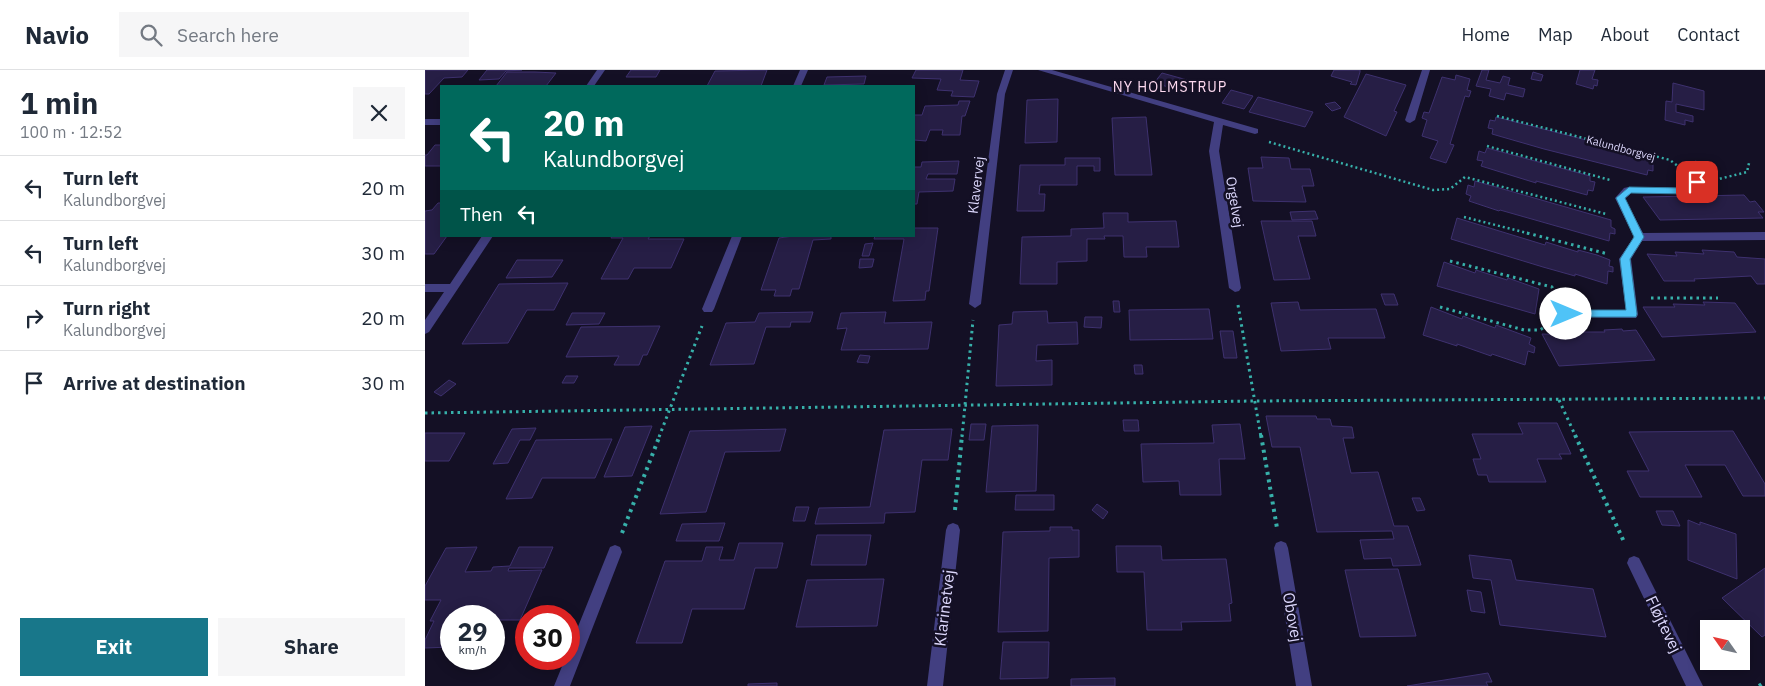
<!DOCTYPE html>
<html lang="en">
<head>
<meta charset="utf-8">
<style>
	body { margin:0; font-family:"IBM Plex Sans",sans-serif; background:#f6f6f7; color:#1f2937; height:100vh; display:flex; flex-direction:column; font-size:19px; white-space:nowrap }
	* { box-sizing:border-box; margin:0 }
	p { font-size:16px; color:#747a83 }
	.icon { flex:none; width:28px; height:28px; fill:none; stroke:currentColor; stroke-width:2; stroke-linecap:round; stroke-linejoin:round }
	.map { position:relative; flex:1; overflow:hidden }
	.side { display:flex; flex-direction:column; background:#fff; width:425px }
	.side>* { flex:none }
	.guide { position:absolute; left:15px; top:15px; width:475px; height:152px; border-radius:0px; box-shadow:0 2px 12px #0003; background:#00695c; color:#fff; overflow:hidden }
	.needle { width:32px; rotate:304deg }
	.tools { position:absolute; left:1275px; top:550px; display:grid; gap:10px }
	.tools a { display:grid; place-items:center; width:50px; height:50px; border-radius:0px; background:#fff; box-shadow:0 2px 12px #0003; font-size:25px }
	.speed { position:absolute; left:15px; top:535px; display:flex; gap:10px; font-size:25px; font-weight:700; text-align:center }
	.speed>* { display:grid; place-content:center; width:65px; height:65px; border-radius:50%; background:#fff; box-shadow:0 2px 12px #0003; line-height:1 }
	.speed small { font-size:12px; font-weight:400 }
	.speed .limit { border:8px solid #d22; background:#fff; color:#111 }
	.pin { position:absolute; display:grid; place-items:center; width:42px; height:42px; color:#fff; margin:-21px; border-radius:10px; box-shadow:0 2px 8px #0006 }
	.me { position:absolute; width:55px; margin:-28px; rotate:90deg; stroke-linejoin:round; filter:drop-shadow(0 0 4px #0008) }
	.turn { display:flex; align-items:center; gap:18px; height:105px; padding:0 20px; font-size:22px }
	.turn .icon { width:65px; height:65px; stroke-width:2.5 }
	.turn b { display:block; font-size:35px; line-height:42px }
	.then { display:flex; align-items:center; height:48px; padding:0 20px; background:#0003; gap:10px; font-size:19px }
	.round { display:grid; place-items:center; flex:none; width:52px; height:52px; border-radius:0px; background:#f6f6f7 }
	.overview { display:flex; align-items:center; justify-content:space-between; height:85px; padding:0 20px }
	h1 { font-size:30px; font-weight:700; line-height:38px }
	.primary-button { display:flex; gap:10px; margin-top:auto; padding:10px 20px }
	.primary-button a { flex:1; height:58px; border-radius:0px; background:#18778a; color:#fff; font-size:20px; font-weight:700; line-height:58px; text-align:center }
	.primary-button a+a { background:#f6f6f7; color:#1f2937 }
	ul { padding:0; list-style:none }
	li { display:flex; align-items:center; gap:15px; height:65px; padding:0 20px; border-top:1px solid #e0e1e3 }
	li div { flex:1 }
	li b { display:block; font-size:19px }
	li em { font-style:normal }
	header { display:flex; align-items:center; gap:30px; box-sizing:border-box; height:70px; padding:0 25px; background:#fff; border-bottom:1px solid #e0e1e3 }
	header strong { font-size:24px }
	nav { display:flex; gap:28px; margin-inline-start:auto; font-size:18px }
	.search { width:350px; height:45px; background:#f6f6f7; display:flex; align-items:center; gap:12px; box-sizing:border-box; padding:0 18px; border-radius:0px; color:#747a83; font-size:19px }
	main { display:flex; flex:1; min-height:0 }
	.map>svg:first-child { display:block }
	.building { fill:#261e45; stroke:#3e316f }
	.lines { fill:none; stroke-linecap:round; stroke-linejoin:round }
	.path-far2 { stroke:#37b0aa; stroke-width:2.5; stroke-dasharray:2 3; stroke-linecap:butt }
	.path-far1 { stroke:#37b0aa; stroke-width:3; stroke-dasharray:2.5 4; stroke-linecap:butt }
	.path { stroke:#37b0aa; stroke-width:4; stroke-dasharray:3 4.5; stroke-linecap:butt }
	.minor { fill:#423f81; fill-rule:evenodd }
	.route { fill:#4fc3f7; stroke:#337fa1 }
	.labels { text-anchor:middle; stroke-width:5; stroke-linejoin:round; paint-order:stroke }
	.far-street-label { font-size:11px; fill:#dcd7fc; stroke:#141025 }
	.far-quarter-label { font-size:14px; letter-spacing:1px; fill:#fdd9ef; stroke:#141025 }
	.street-label { font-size:14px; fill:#dcd7fc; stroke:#141025 }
	.near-street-label { font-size:16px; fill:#dcd7fc; stroke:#141025 }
</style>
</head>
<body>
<header>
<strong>Navio</strong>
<div class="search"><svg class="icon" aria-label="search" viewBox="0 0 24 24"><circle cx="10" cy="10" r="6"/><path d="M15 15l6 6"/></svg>Search here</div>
<nav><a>Home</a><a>Map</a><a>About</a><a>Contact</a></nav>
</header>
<main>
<section class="side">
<div class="overview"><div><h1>1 min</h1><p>100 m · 12:52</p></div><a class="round"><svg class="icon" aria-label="close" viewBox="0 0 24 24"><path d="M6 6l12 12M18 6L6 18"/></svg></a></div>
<ul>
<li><svg class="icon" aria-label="left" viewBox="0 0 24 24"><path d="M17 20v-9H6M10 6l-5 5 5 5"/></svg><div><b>Turn left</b><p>Kalundborgvej</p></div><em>20 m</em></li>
<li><svg class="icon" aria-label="left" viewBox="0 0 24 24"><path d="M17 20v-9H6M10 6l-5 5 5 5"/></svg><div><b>Turn left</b><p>Kalundborgvej</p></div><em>30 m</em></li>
<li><svg class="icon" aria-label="right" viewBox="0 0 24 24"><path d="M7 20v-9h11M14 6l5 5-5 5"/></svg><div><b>Turn right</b><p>Kalundborgvej</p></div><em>20 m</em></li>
<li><svg class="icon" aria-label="arrive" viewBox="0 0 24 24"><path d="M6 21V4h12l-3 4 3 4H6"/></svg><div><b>Arrive at destination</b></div><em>30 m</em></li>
</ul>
<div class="primary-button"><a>Exit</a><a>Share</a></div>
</section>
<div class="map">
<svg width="1340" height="616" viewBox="0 0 1340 616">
	<rect width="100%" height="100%" fill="#141025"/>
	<!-- building -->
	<path class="building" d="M0 0H43L37 7 19 8 4 24H0Z
		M62 0H97L81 1 74 9 54 10Z
		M206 0H235L231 7H201Z
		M342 0 336 16H282L290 1Z
		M491 0H538L535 10 554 11 549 27 526 26 528 21 512 20 516 9 487 8Z
		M909 0H935V2L931 15 925 14 927 12 906 6Z
		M1057 0H1064L1061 10 1075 13 1078 6 1085 8 1083 15 1100 19 1098 27 1081 23 1079 30 1064 26 1066 19 1051 16Z
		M1155 0H1170L1167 9 1173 10 1172 16 1169 15 1168 19 1151 14Z
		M82 2H110L131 3 121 16H71Z
		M1108 2 1118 5 1116 11 1106 9Z
		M737 3 766 11 758 21 729 13Z
		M941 4 981 15 969 41 972 42 961 66 919 47Z
		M1031 5 1045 9 1042 20 1046 21 1044 27 1040 26 1025 74 1029 75 1021 93 1005 88 1013 71 997 66 1002 50 997 48 999 42 1004 43 1017 7 1030 10Z
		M441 6 439 14 399 15 402 7Z
		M1248 13 1279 21V40L1251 34V42L1268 46V52L1260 50V55L1240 50 1241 31 1247 32Z
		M806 20 828 26 819 39 797 33Z
		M833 27 888 42 880 57 824 42Z
		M633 29 632 72 600 73 602 30Z
		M534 31H545L540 46H537L535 65H517L518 60H505L501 71 489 70V45H497L500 36 533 35Z
		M910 32 916 38 907 41 900 34Z
		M721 47 727 105H690L687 48Z
		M1071 47 1224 86 1223 91 1228 93V101L1223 100 1222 105 1119 79 1067 64 1068 59 1063 58 1065 50 1070 51Z
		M10 75H16V96H0V85H2Z
		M1062 78 1165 106V111L1170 112 1168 121 1163 120 1162 125 1111 111V113L1056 96 1058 91 1052 90 1054 81 1060 83Z
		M836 87 864 88 866 99H885L889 116H877L881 132 828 131 823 98H838Z
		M640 88H675V101H669V96H652V115H615L614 124H620L619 141H592L595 95H640Z
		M534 91 532 104H503L501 109H530L528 121 494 122 492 134H489V97H496L497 92Z
		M1270 91 1285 95V107L1269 103Z
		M1050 111 1186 150V157L1190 159V164L1185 163 1184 171 1075 140 1074 141 1044 131 1046 126 1041 124 1043 115 1049 117Z
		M1319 125 1325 132 1330 131 1339 142H1333L1338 148 1235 150 1218 127Z
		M13 133H16V166H22L9 184H0V141L7 140Z
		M890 141 893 149 867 150 865 142Z
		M678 143H703V152L751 151 754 177H721L722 187H699L698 166H679L680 169H662V191L632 192V214H595L597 167 646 166V159L679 158Z
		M1032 148 1120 175 1121 172 1153 182V180L1172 185 1185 190 1184 196 1188 197V202L1183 201 1182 214 1150 204V206L1118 197 1026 169Z
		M836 151H887L891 166H873L885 209 849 210Z
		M489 158H513L504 221H501L500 230 468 231 479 169H449L450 166H489Z
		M187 166H225L223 169H259L246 198H209L203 209H176L198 168H186Z
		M368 166H406V169L388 170 374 219H367L365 226H349L351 220H336L354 168Z
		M448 173 444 186H437L440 174Z
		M1277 180 1309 182 1312 187 1340 189V214H1332L1326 206 1269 209 1270 211H1239L1222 184 1252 186 1250 182 1279 184Z
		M435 189H449L447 197 434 198Z
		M92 190H138L127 207 81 208Z
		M1019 192 1050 203 1051 200 1082 210 1083 208 1114 219 1110 244 1012 216Z
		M143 213 129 240H102L83 273 37 274 74 214Z
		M956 224H969L973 235H960Z
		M688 231H694L695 242H689Z
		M873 232 875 240 951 239 960 268H903L906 279 856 281 846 233Z
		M1278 232 1310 233 1331 262 1237 267 1218 237H1250L1248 234 1280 235Z
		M1006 237 1037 249 1038 246 1070 258 1071 255 1106 268 1104 274 1110 277 1109 283 1103 281 1100 295 1067 284 1066 286 1032 274V276L998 265Z
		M784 239 788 269 705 270 704 240Z
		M622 241 623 253 652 252 653 274 612 275 611 291 627 290V315L571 316 574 255 587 254 588 242Z
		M388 242 385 252H366L365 257H341L329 294 285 295 301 253 330 252 334 243Z
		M461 242 459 253 507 252 503 279 416 280 422 258 412 259 416 243Z
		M147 243H180L174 254 141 255Z
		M660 247H677L676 258 659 257Z
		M235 256 222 285H218L214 295H189L194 286 141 287 156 257Z
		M1197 259 1198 261 1211 260 1230 290 1134 296 1117 264 1149 265 1147 262H1180L1179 260Z
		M795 261H808L812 288H799Z
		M435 285 445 286 443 293 432 292Z
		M709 295H717L718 304H710Z
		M141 306H153L149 313H137Z
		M24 310 31 314 16 326 9 322Z
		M841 346H891L892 349H905L907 356 927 357 929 368H918L926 403 953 402 969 456H983L996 495 968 496 966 488 939 489 935 470 969 469 967 461 892 462 875 377H847Z
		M698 350H713L714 361H699Z
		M1093 353H1132L1146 384H1134L1137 389H1112L1121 412H1064L1062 405H1053L1048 389H1056L1047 364H1098Z
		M546 354H561L559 370H544Z
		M815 354 820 389H794L796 425H755L754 411 718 412 716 374 789 373 787 355Z
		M613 355 611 421 561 422 567 356Z
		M227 356 207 406 179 407 200 357Z
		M111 358 105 370H95L83 393 68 394 87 359Z
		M361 359 355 381 300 382 281 442 235 444 265 361Z
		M527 359 523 390H497L490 442 460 443 459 453 390 454 394 438 445 437 459 360Z
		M1308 361 1340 414V426H1318L1300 395H1260L1277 427H1215L1202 401H1224L1204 362Z
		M0 363H40L24 391H0Z
		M187 369 170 408H117L107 428 81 429 111 370Z
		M591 425H629V440H590Z
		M987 428H995L1000 440 992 441Z
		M672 434 683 442 678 449 667 440Z
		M371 437H384L380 451H368Z
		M1231 441H1248L1255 456 1237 455Z
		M1263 450 1275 455V452L1311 464 1312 509 1263 490Z
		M300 453 294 471H251L257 454Z
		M625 457H647V460H654V487L624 488 623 561 573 562 578 462 625 461Z
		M392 465H446L441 495H386Z
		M314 473H358L352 498H330L319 539H267L257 573H211L240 491H277L281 477H298L294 490H309Z
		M691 476H736L737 490 801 489 807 533 804 534 806 551 756 552 757 560H722L719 502H692Z
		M52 477 40 502 66 501 68 497 85 496 94 477H128L119 498H84L83 501 117 500 95 550H69V546H26V577L0 578V570L9 551H5L16 530H0V516L21 478Z
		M1044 485 1086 490 1091 510 1168 519 1181 567 1075 555 1066 510 1048 508Z
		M1340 498V565L1337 567 1297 528Z
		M973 499 991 566 935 567 920 500Z
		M459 509 452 556 371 557 382 510Z
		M1042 520 1056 522 1060 543 1046 541Z
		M578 572H624L623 608 575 609Z
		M1063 603 1067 612H1061L1063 616H982Z
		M690 608V616H646V609Z
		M352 613V616H323V614Z"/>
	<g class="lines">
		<!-- path-far2 -->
		<path class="path-far2" d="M1072 46 1245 90 1258 100
			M844 72 1008 120 1025 119 1040 107 1181 144
			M1062 76 1185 110
			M1290 110 1322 102 1324 93
			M1039 147 1106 164"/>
		<!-- path-far1 -->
		<path class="path-far1" d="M1102 163 1183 184
			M1025 191 1127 217 1132 228
			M1226 228H1293
			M813 235 836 367
			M1015 237 1099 260H1115L1124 254
			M1134 330 1151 367
			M0 343 830 331 1340 328
			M234 367 277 256
			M537 367 548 250"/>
		<!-- path -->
		<path class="path" d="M836 365 852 458
			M1150 365 1200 474
			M530 440 537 365
			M197 463 235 365
			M1334 616 1340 612"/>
		<!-- minor -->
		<path class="minor" d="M172 0H180L169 16H161Z
			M375 0H383L376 16H368Z
			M580 0H588L580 24 556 234 550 238 544 234 572 24Z
			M613 0H627L833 59V63L830 64 798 55 794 81 816 218 814 221 810 222 804 218 784 81 789 52Z
			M997 0H1005L990 50 985 53 982 52 980 50Z
			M0 49H16V55H0Z
			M1272 109 1277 112 1276 114 1261 124 1206 123 1200 129 1218 163 1340 162V170L1217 171 1206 189 1213 245 1211 248 1137 247 1135 244 1137 241 1141 240H1201L1194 189 1209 167 1190 128 1199 118 1203 117 1259 118Z
			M57 166H68L4 262 0 264V250L19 222H0V214H25Z
			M307 166H317L289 239 287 242H279L277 239Z
			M528 453 533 455 535 460 518 616H502L521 460 523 455Z
			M856 471 861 473 863 478 887 616H871L849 478 851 473Z
			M190 475 195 477 197 482 145 616H129L140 589H144V579L183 482 185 477Z
			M1209 486 1214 488 1278 616H1261L1202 493 1204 488Z"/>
	</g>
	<!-- route -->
	<path class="route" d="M1272 109 1276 110V114L1262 124 1206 123 1200 128 1219 167 1205 189 1212 244 1211 247H1137L1135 244 1141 240H1201L1195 189 1209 167 1191 128 1204 117 1259 118Z"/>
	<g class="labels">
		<!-- far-street labels -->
		<g class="far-street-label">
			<text transform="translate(1196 78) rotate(15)" y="4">Kalundborgvej</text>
		</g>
		<!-- far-quarter labels -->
		<g class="far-quarter-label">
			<text x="745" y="22">NY HOLMSTRUP</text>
		</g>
		<!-- street labels -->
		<g class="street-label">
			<text transform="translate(551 115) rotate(-83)" y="5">Klavervej</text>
			<text transform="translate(810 132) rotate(81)" y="5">Orgelvej</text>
		</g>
		<!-- near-street labels -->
		<g class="near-street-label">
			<text transform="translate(519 538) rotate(-83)" y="6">Klarinetvej</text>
			<text transform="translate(868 547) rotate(80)" y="6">Obovej</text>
			<text transform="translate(1239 554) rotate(64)" y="6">Fløjtevej</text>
		</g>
	</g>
</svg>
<div class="tools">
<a><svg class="needle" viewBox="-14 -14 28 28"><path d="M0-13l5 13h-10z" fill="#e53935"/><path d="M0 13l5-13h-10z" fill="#747a83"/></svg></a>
</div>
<div class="speed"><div>29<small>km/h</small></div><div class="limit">30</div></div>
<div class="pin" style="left:1272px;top:112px;background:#d93025"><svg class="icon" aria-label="arrive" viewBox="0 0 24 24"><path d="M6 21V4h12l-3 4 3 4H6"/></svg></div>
<svg class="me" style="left:1141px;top:244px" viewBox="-20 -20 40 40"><circle r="19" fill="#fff"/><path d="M0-13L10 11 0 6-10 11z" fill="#4fc3f7"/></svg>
<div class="guide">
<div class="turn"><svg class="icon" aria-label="left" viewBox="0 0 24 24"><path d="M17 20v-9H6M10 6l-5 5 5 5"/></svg><div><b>20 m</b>Kalundborgvej</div></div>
<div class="then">Then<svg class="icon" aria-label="left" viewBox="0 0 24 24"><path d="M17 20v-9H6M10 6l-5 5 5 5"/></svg></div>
</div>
</div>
</main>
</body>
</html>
